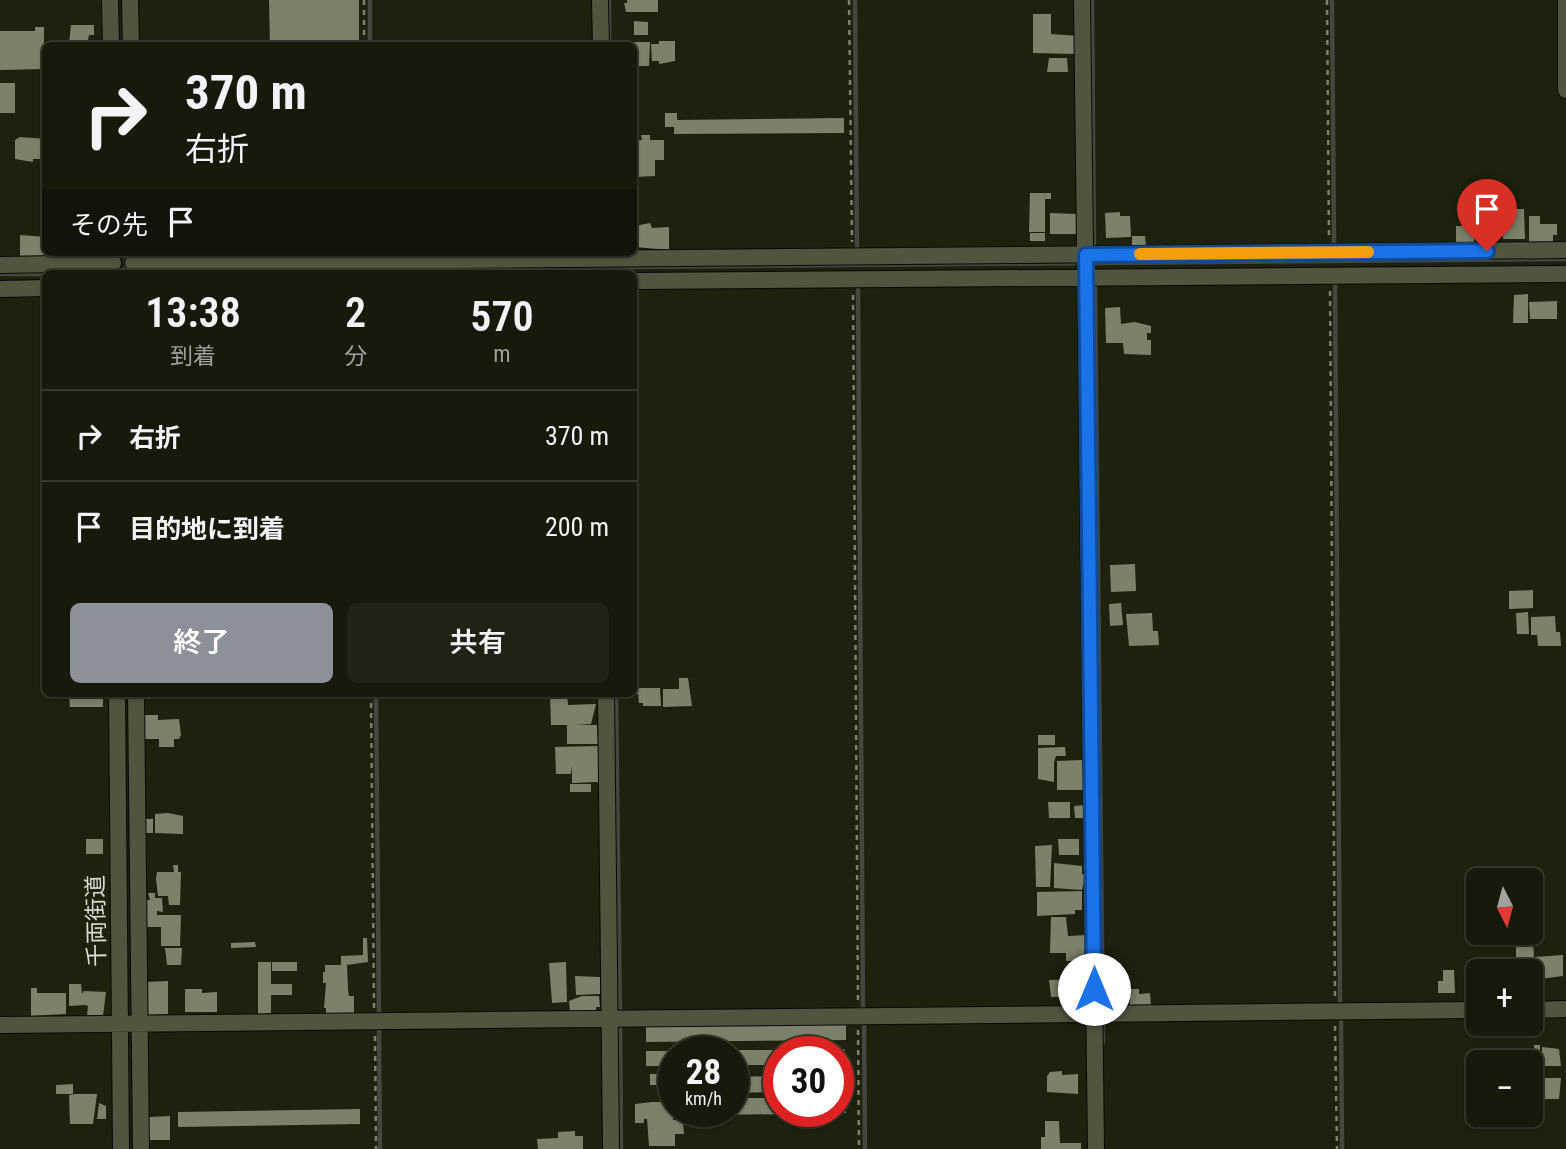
<!DOCTYPE html>
<html lang="ja">
<head>
<meta charset="utf-8">
<style>
	body { margin:0; font-family:"Roboto Condensed","Noto Sans JP",sans-serif; background:#1f2313; color:#f1f3f6; height:100vh; display:flex; flex-direction:column; font-size:26px; white-space:nowrap }
	* { box-sizing:border-box; margin:0 }
	p { font-size:23px; color:#9ea19c }
	.icon { flex:none; width:38px; height:38px; fill:none; stroke:currentColor; stroke-width:2; stroke-linecap:round; stroke-linejoin:round }
	.map { position:relative; flex:1; overflow:hidden }
	.details { position:absolute; left:42px; top:270px; width:595px; height:427px; display:flex; flex-direction:column; background:#161a0a; border-radius:10px; box-shadow:0 2px 5px #0004,0 0 0 2px #35382b }
	.details>* { flex:none }
	.banner { position:absolute; left:42px; top:42px; width:595px; height:214px; border-radius:10px; box-shadow:0 2px 5px #0004,0 0 0 2px #35382b; background:#161a0a; color:#f1f3f6; overflow:hidden }
	.needle { width:46px; rotate:174deg }
	.fabs { position:absolute; left:1466px; top:868px; display:grid; gap:14px }
	.fabs a { display:grid; place-items:center; width:77px; height:77px; border-radius:10px; background:#161a0a; box-shadow:0 2px 5px #0004,0 0 0 2px #35382b; font-size:35px }
	.speed { position:absolute; left:658px; top:1036px; display:flex; gap:14px; font-size:35px; font-weight:700; text-align:center }
	.speed>* { display:grid; place-content:center; width:91px; height:91px; border-radius:50%; background:#161a0a; box-shadow:0 2px 5px #0004,0 0 0 2px #35382b; line-height:1 }
	.speed small { font-size:18px; font-weight:400 }
	.speed .limit { border:10px solid #d22; background:#fff; color:#111 }
	.pin { position:absolute; display:grid; place-items:center; width:60px; height:60px; color:#fff; margin:-72px -30px; border-radius:50% 50% 50% 0; rotate:-45deg; box-shadow:0 0 7px #0007 }
	.pin .icon { rotate:45deg }
	.me { position:absolute; width:77px; margin:-38px; rotate:0deg; stroke-linejoin:round; filter:drop-shadow(0 0 5px #0008) }
	.turn { display:flex; align-items:center; gap:24px; height:147px; padding:0 28px; font-size:32px }
	.turn .icon { width:91px; height:91px; stroke-width:2.5 }
	.turn b { display:block; font-size:49px; line-height:60px }
	.then { display:flex; align-items:center; height:66px; padding:0 28px; background:#0003; gap:14px; font-size:26px }
	.eta { display:flex; justify-content:space-evenly; align-items:center; height:119px; text-align:center }
	.eta b { font-size:42px; font-weight:600; line-height:49px }
	.cta { display:flex; gap:14px; margin-top:auto; padding:14px 28px }
	.cta a { flex:1; height:80px; border-radius:10px; background:#8c9099; color:#fff; font-size:28px; font-weight:600; line-height:80px; text-align:center }
	.cta a+a { background:#1f2313; color:#f1f3f6 }
	ul { padding:0; list-style:none }
	li { display:flex; align-items:center; gap:21px; height:91px; padding:0 28px; border-top:2px solid #35382b }
	li div { flex:1 }
	li b { display:block; font-size:26px }
	li em { font-style:normal }
	.map>svg:first-child { display:block }
	.lines { fill:none; stroke-linecap:round; stroke-linejoin:round }
	.stream { stroke:#44473e; stroke-width:4.5 }
	.building { fill:#7b816a }
	.minor-casing { stroke:#080b00; stroke-width:18 }
	.path { stroke:#7c8070; stroke-width:2.5; stroke-dasharray:5 5; stroke-linecap:butt }
	.minor { stroke:#4f553f; stroke-width:16 }
	.route-casing { stroke:#114b97; stroke-width:18 }
	.route { stroke:#1a73e8; stroke-width:12 }
	.slow { stroke:#f59e0b; stroke-width:12 }
	.labels { text-anchor:middle; stroke-width:7; stroke-linejoin:round; paint-order:stroke }
	.street-label { font-size:23px; fill:#d8dbcf; stroke:#1d220e }
</style>
</head>
<body>
<div class="map">
<svg width="1566" height="1149" viewBox="0 0 1566 1149">
	<rect width="100%" height="100%" fill="#1d220e"/>
	<g class="lines">
		<!-- stream -->
		<path class="stream" d="M370 0V46
			M609 0V46
			M855 0 857 252
			M1092 0 1094 248
			M1332 0 1334 243
			M126 252V273
			M139 271 1566 259
			M0 274H46
			M1095 285 1103 1043
			M1335 285 1340 1006
			M858 290 863 1011
			M376 693 379 1017
			M616 693 620 1015
			M1341 1017 1342 1149
			M864 1022 865 1149
			M620 1024 621 1149
			M379 1027 380 1149"/>
	</g>
	<!-- building -->
	<path class="building" d="M269 0H359V46H270Z
		M627 0H658V12H626L624 3H627Z
		M1033 14H1051V34L1078 36 1076 54 1033 53Z
		M634 21 648 22V35H634Z
		M71 25H94V35H89L87 45H69Z
		M35 27H44V69L0 70V31H35Z
		M659 41H675V61L659 64V61H652L651 44H659Z
		M634 42H650L649 66H634Z
		M1049 58H1067L1068 72H1047Z
		M0 83H15V113H0Z
		M665 113H677V120L844 118V133L674 134V127H665Z
		M641 135H650V140H664V160H655V176L634 177V140H642Z
		M20 137 46 139V159H33V162L15 159V140Z
		M1030 193H1051V199H1045V232H1029Z
		M1503 209H1524L1525 239H1503Z
		M1120 212V216H1130L1131 237 1106 238 1105 213Z
		M1050 213 1078 214V234H1050Z
		M1529 216H1540V224H1557V235H1553V245H1529Z
		M650 223 652 228 669 227V250L635 247V226Z
		M1456 226H1474V243H1456Z
		M1477 232H1488V243H1477Z
		M1030 233H1045V241H1030Z
		M20 235 46 237V252H58V256H20Z
		M1132 236H1145L1146 246 1132 247Z
		M1528 294V323H1513L1514 295Z
		M1557 301V319H1530L1529 302Z
		M1120 307 1121 324 1135 322 1151 326V333H1147V340H1151V355L1124 354 1123 343H1106L1105 308Z
		M1135 564 1136 591 1111 592 1110 565Z
		M1533 590V608L1509 609V591Z
		M1121 603 1123 625 1110 626 1109 604Z
		M1528 612 1529 634H1517L1516 613Z
		M1152 613 1153 631H1158L1159 645 1129 646 1126 614Z
		M1555 616 1556 632H1560L1561 646H1538L1537 635H1531V617Z
		M679 678H688L692 706 663 707V689H679Z
		M634 688H660L661 706H643V703H639L638 694H634Z
		M69 693H103V707H70Z
		M550 693H567L568 705 596 704 591 724 574 725H597L598 744H567V725H551Z
		M144 715H158V720L179 719 181 735 179 739H174V747H159V739H144Z
		M1038 735H1055V745H1038Z
		M598 746V782L572 783V766L571 774H556L555 747Z
		M1065 747 1066 756H1056L1054 762V782L1038 779V748Z
		M1082 760V763L1087 762 1085 790H1057V761Z
		M570 784H591V792H570Z
		M1048 802H1070V818H1049Z
		M1085 805V818H1075L1074 806Z
		M168 813 183 816V834L155 833V814Z
		M145 819H153V833H145Z
		M86 839H103V854H86Z
		M1058 839H1079V855H1059Z
		M1052 845 1050 887H1036L1035 846Z
		M1054 863 1082 866V874H1086L1082 890 1054 888Z
		M173 865H178V872H181L180 905H169L168 896H158L156 879 157 872H174Z
		M1082 891V910H1075V914L1037 916V892Z
		M148 893H155V898H162L163 912 157 911V915H181L180 946H161V927H145L144 900H150Z
		M1051 917H1066L1068 936 1087 935 1088 961H1066V953H1050Z
		M1515 933H1532L1533 939 1516 941Z
		M363 938H367L368 962 347 965 348 990 349 996H354V1014H326V1008H324L326 983H323V972H325V965H341V956L363 955Z
		M1533 941 1534 957 1563 955V976L1532 980V971H1516V942Z
		M255 942 256 947 231 948V943Z
		M165 948H182L181 965H167Z
		M258 962H271V984H292V995H271V1013L258 1014Z
		M272 962H297V971H272Z
		M566 962 567 1002 552 1003 549 963Z
		M1443 970H1454L1455 993H1438V981H1443Z
		M1109 971H1124V995L1110 996Z
		M575 976 600 977V994L576 995Z
		M1079 979V996L1051 997 1049 980Z
		M168 981V1014L147 1015 146 982Z
		M69 984H81L82 994 84 991 106 992 103 1016H87L88 1006 85 1005 69 1006Z
		M31 988H37V993H66V1014L31 1016Z
		M185 989H202V993L217 992V1012H185Z
		M1129 989H1139V994L1150 993 1151 1006 1130 1007Z
		M582 996H599L600 1007H596V1012L570 1011 569 1001Z
		M1110 997H1126L1124 1009 1110 1006Z
		M846 1024V1040L646 1042V1026Z
		M1534 1045H1540V1068H1535Z
		M1542 1047 1559 1049 1561 1066H1542Z
		M803 1049H845V1064H838V1052H803Z
		M1516 1049H1533L1532 1062H1516Z
		M733 1050H779V1065H733Z
		M646 1051H674V1066H646Z
		M1062 1071V1075L1078 1074V1094L1047 1092V1076L1050 1072Z
		M650 1074H674V1085H650Z
		M779 1076V1092L733 1093V1077Z
		M1540 1078H1561L1559 1099H1542Z
		M73 1084V1094H56V1085Z
		M76 1094H97L93 1124H70L69 1095Z
		M838 1097H846V1113H838Z
		M733 1098H779V1111H801V1114L701 1115V1111H733Z
		M652 1102H671L674 1111 673 1120H683L684 1134H675V1146H649L647 1119H644V1123H635V1104Z
		M99 1103 106 1106V1119H97Z
		M360 1109V1124L178 1127V1112Z
		M170 1116V1140H149V1117Z
		M1045 1121H1059L1060 1143H1081V1149H1041V1137H1045Z
		M575 1131V1136H583V1149H538L537 1139 558 1138V1132Z"/>
	<g class="lines">
		<!-- minor casing -->
		<g class="minor-casing">
			<path id="minor" d="M110 0 111 46
				M130 0 131 46
				M600 0 601 46
				M1082 0 1096 1149
				M1566 0V90
				M133 263 1566 250
				M0 265 113 263
				M634 281 1566 274
				M0 289 46 288
				M117 693 121 1149
				M136 693 141 1149
				M606 693 611 1149
				M1531 1010 1566 1009
				M0 1025 1479 1010"/>
		</g>
		<!-- path -->
		<path class="path" d="M364 0V46
			M849 0 852 242
			M1327 0 1329 239
			M1330 291 1335 999
			M853 295 858 1002
			M371 693 374 1008
			M1335 1026 1337 1149
			M858 1030 859 1149
			M375 1036 376 1149"/>
		<!-- minor -->
		<use href="#minor" class="minor"/>
	</g>
	<g class="lines">
		<!-- route casing -->
		<g class="route-casing">
			<path id="route" d="M1094 989 1086 255 1487 251"/>
		</g>
		<!-- route -->
		<use href="#route" class="route"/>
		<!-- slow -->
		<path class="slow" d="M1140 254 1368 252"/>
	</g>
	<g class="labels">
		<!-- street labels -->
		<g class="street-label">
			<text transform="translate(96 921) rotate(-91)" y="8">千両街道</text>
		</g>
	</g>
</svg>
<div class="fabs">
<a><svg class="needle" viewBox="-14 -14 28 28"><path d="M0-13l5 13h-10z" fill="#e53935"/><path d="M0 13l5-13h-10z" fill="#9ea19c"/></svg></a>
<a>+</a>
<a>−</a>
</div>
<div class="speed"><div>28<small>km/h</small></div><div class="limit">30</div></div>
<div class="pin" style="left:1487px;top:251px;background:#d93025"><svg class="icon" aria-label="arrive" viewBox="0 0 24 24"><path d="M6 21V4h12l-3 4 3 4H6"/></svg></div>
<svg class="me" style="left:1094px;top:989px" viewBox="-20 -20 40 40"><circle r="19" fill="#fff"/><path d="M0-13L10 11 0 6-10 11z" fill="#1a73e8"/></svg>
<div class="banner">
<div class="turn"><svg class="icon" aria-label="right" viewBox="0 0 24 24"><path d="M7 20v-9h11M14 6l5 5-5 5"/></svg><div><b>370 m</b>右折</div></div>
<div class="then">その先<svg class="icon" aria-label="arrive" viewBox="0 0 24 24"><path d="M6 21V4h12l-3 4 3 4H6"/></svg></div>
</div>
<section class="details">
<div class="eta">
<div><b>13:38</b><p>到着</p></div>
<div><b>2</b><p>分</p></div>
<div><b>570</b><p>m</p></div>
</div>
<ul>
<li><svg class="icon" aria-label="right" viewBox="0 0 24 24"><path d="M7 20v-9h11M14 6l5 5-5 5"/></svg><div><b>右折</b></div><em>370 m</em></li>
<li><svg class="icon" aria-label="arrive" viewBox="0 0 24 24"><path d="M6 21V4h12l-3 4 3 4H6"/></svg><div><b>目的地に到着</b></div><em>200 m</em></li>
</ul>
<div class="cta"><a>終了</a><a>共有</a></div>
</section>
</div>
</body>
</html>
